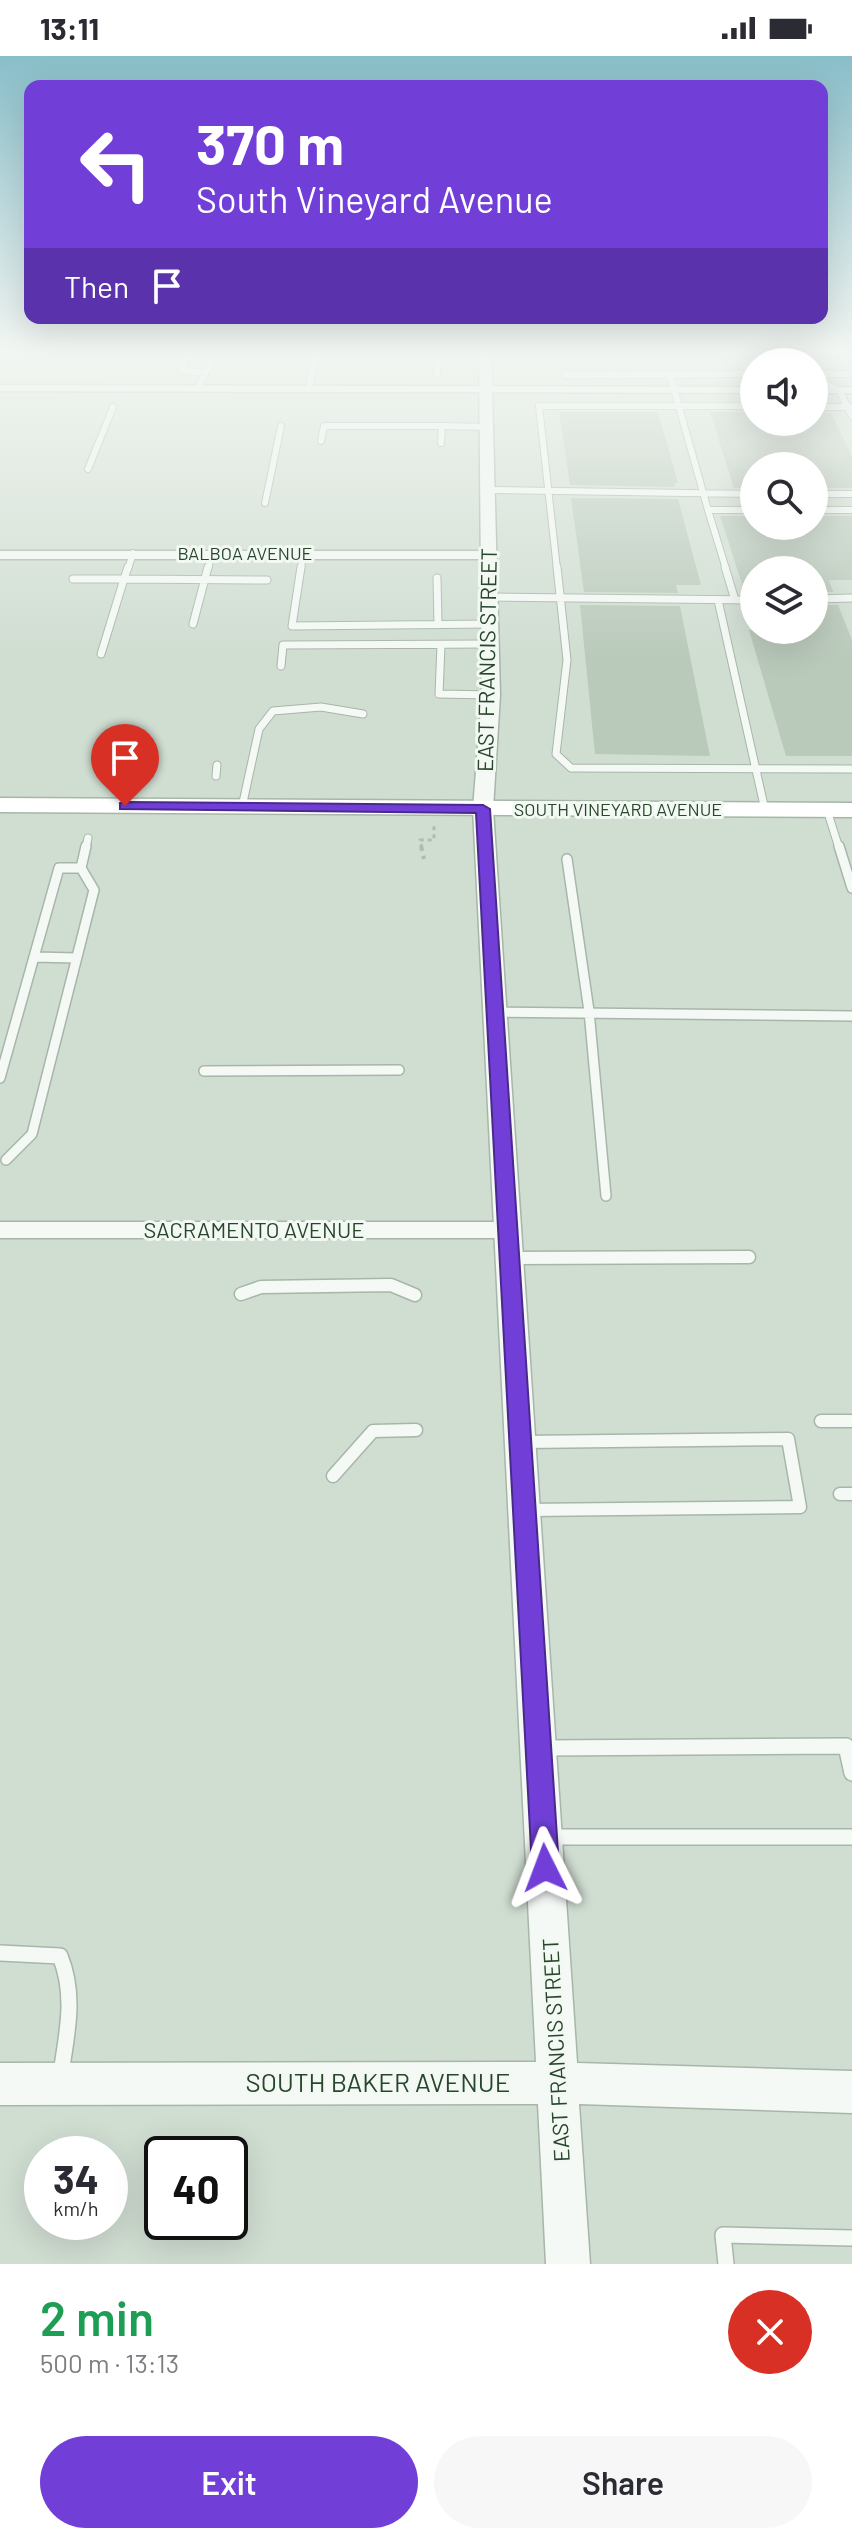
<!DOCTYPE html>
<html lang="en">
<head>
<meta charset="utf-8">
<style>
	body { margin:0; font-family:Barlow,sans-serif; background:#f7f7f7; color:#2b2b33; height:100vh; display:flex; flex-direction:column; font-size:30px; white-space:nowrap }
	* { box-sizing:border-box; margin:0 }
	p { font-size:26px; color:#7c7c81 }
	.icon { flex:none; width:44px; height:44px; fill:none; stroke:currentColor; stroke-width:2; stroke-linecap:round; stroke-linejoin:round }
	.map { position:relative; height:2208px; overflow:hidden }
	.side { display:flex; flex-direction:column; background:#fff; flex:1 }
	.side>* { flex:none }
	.guide { position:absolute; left:24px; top:24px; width:804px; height:244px; border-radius:16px; box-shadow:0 8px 32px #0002; background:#713fd8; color:#fff; overflow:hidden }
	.fabs { position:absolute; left:740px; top:292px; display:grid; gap:16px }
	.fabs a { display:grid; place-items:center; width:88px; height:88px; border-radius:50%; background:#fff; box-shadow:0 8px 32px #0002; font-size:40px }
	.speed { position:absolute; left:24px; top:2080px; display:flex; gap:16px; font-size:40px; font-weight:700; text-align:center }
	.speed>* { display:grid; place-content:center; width:104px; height:104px; border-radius:50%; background:#fff; box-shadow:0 8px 32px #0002; line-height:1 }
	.speed small { font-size:20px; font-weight:400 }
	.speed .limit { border:4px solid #111; border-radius:12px; background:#fff; color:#111 }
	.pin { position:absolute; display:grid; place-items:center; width:68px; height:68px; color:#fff; margin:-82px -34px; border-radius:50% 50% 50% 0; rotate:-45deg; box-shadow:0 0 8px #0007 }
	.pin .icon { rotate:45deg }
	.me { position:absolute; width:88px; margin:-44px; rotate:357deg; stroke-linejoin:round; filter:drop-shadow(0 0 6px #0008) }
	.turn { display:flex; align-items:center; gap:28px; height:168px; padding:0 40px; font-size:36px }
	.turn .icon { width:104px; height:104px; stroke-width:2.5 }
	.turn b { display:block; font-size:56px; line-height:68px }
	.then { display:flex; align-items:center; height:76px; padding:0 40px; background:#0003; gap:16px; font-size:30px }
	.round { display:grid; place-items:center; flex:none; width:84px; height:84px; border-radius:42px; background:#f7f7f7 }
	.summary { display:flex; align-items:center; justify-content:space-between; height:136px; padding:0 40px }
	h1 { font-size:48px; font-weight:600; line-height:60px; color:#1e9e55 }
	.button { display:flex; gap:16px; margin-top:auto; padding:16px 40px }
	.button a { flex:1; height:92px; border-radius:48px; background:#713fd8; color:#fff; font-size:32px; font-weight:600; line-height:92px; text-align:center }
	.button a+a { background:#f7f7f7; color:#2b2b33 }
	.status { display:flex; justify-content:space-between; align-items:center; height:56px; padding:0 40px; background:#fff; direction:ltr }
	.status svg { height:22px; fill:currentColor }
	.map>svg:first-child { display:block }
	.built { fill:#d0ddd1; fill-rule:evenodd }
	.building { fill:#b9c9ba }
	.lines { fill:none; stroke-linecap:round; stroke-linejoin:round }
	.service-far4-casing { stroke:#a7b6a8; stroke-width:8 }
	.service-far3-casing { stroke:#a7b6a8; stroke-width:9 }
	.service-far2-casing { stroke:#a7b6a8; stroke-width:12 }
	.service-far1-casing { stroke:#a7b6a8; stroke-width:15 }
	.service-casing { stroke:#a7b6a8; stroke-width:18 }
	.minor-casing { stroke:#a7b6a8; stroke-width:3 }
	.tertiary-casing { stroke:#a7b6a8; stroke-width:3 }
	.secondary-casing { stroke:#a7b6a8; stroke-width:3 }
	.path-far1 { stroke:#b0bcb1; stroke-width:3; stroke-dasharray:4 4; stroke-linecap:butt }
	.path { stroke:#b0bcb1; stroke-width:4; stroke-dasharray:5 5; stroke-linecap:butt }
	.service-far4 { stroke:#f5f9f6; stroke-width:6 }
	.service-far3 { stroke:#f5f9f6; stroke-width:7 }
	.service-far2 { stroke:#f5f9f6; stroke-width:9 }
	.service-far1 { stroke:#f5f9f6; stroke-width:12 }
	.service { stroke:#f5f9f6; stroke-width:15 }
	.minor { fill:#f5f9f6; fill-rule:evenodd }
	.tertiary { fill:#f5f9f6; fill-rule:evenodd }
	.secondary { fill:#fff; fill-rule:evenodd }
	.route { fill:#713fd8; stroke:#49298c; stroke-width:2 }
	.labels { text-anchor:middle; stroke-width:6; stroke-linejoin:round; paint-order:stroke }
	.far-street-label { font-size:18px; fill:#29452c; stroke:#f2f8f2 }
	.street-label { font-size:22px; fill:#29452c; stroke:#f2f8f2 }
	.near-street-label { font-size:26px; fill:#29452c; stroke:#f2f8f2 }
</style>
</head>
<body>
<div class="status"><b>13:11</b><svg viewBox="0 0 49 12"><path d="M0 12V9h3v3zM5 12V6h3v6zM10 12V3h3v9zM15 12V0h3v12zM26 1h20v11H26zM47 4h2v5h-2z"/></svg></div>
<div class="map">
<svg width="852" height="2208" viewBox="0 0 852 2208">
	<rect width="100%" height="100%" fill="#e2ebe3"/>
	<!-- built -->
	<path class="built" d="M0 294H852V2208H0ZM754 306H814V366H754ZM754 410H814V470H754ZM754 514H814V574H754ZM42 2098H110V2166H42ZM162 2098H230V2166H162Z"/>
	<!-- building -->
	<path class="building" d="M559 356H658L678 427H674L675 431 570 429Z
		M710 356H754V366H814V357H831L852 401V432H814V410H754V432H734Z
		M571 442 678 443 701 529H676L678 537 584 536Z
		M720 460H754V470H814V460H852V524H829L833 536H814V514H754V538L745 537Z
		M580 549 680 550 710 700 595 698Z
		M814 549H838L852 584V700H786L749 574H814Z"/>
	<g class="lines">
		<!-- service-far4 casing -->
		<g class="service-far4-casing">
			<path id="service-far4" d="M191 294 181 314 205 317
				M203 294H217
				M437 317 438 294
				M814 318H852
				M822 318 827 329 839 334 852 360
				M565 319 754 318
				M670 319 708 454H754
				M198 332 217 294
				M309 333 316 294
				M814 351H850
				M321 385 324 370H442
				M441 387 442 370 488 371
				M88 413 113 351
				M488 434 754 438
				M814 438H852
				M265 447 281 370
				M708 454 726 513
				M814 454H852
				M128 513 133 497
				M208 513 212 497
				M301 513 303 498
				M557 513 539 350H754"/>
		</g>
		<!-- service-far3 casing -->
		<g class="service-far3-casing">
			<path id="service-far3" d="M128 511 124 523 267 524
				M301 511 292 570 490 568
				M557 511 567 604 556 698 571 712 852 713
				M725 511 735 544
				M437 522 438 569
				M73 523H124L101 598
				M490 541 754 544
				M814 543 852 542
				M718 544 765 754
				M193 568 208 511
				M441 589 439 638 491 639
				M281 610 283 589 491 588
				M216 720 217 709
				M242 751 259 673 273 655 321 651 363 658
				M827 754 839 792
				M86 792 88 782"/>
		</g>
		<!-- service-far2 casing -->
		<g class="service-far2-casing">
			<path id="service-far2" d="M839 790 852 832
				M567 803 589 955 606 1140
				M34 901 76 902
				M496 956 852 960
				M204 1015 399 1014
				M0 1022 59 812H81
				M6 1104 32 1078 94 834 81 812 86 790"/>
		</g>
		<!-- service-far1 casing -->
		<g class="service-far1-casing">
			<path id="service-far1" d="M513 1202 749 1201
				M241 1238 261 1231 391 1229 415 1239
				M821 1365H852
				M523 1386 788 1383 800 1451 527 1454
				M333 1420 373 1375 416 1374
				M840 1438H852"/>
		</g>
		<!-- service casing -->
		<g class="service-casing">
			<path id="service" d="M545 1692 846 1690 852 1717
				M550 1781H852
				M0 1897 60 1900C76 1939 67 1977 61 2017
				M726 2208 723 2179 852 2182"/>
		</g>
		<!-- minor casing -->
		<g class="minor-casing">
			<path id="minor" d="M0 329 754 331V337L0 335Z
				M814 331H852V337H814Z
				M0 495H489L495 499 489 503H0Z
				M0 1166H509L516 1168 519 1174 516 1180 509 1182H0Z"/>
		</g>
		<!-- tertiary casing -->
		<g class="tertiary-casing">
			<path id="tertiary" d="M479 294H491L500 639 493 753 577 2007 852 2015V2057L579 2048 590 2208H546L538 2048 0 2049V2007L536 2006 473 753 482 639Z"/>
		</g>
		<!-- secondary casing -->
		<g class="secondary-casing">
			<path id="secondary" d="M0 742 852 747V761L0 756Z"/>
		</g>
		<!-- path-far1 -->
		<path class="path-far1" d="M422 792 420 784H434V770"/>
		<!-- path -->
		<path class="path" d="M421 790 424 803"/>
		<!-- service-far4 -->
		<use href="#service-far4" class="service-far4"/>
		<!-- service-far3 -->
		<use href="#service-far3" class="service-far3"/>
		<!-- service-far2 -->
		<use href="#service-far2" class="service-far2"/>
		<!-- service-far1 -->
		<use href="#service-far1" class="service-far1"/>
		<!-- service -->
		<use href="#service" class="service"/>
		<!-- minor -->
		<use href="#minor" class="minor"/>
		<!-- tertiary -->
		<use href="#tertiary" class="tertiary"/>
		<!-- secondary -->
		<use href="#secondary" class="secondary"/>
	</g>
	<!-- sky -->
	<linearGradient id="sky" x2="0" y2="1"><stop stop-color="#89bec9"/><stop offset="0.49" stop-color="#f2f6f2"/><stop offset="1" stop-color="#f2f6f2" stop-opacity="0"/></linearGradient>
	<rect width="852" height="603" fill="url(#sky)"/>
	<!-- route -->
	<path class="route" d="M125 746 483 749 490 753 559 1812 555 1821 545 1825 536 1821 532 1812 476 757 120 753V747Z"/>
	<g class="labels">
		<!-- far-street labels -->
		<g class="far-street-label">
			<text x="245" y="504">BALBOA AVENUE</text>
			<text x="618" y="760">SOUTH VINEYARD AVENUE</text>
		</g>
		<!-- street labels -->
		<g class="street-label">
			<text transform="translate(487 604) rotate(-89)" y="8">EAST FRANCIS STREET</text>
			<text x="254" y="1182">SACRAMENTO AVENUE</text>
			<text transform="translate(556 1994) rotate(-93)" y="8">EAST FRANCIS STREET</text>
		</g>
		<!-- near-street labels -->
		<g class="near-street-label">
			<text x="378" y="2036">SOUTH BAKER AVENUE</text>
		</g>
	</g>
</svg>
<div class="fabs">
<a><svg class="icon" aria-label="sound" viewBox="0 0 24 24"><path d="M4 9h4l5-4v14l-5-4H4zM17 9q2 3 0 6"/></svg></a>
<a><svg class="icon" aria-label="search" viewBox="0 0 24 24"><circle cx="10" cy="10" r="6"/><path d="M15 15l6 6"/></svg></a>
<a><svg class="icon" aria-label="layers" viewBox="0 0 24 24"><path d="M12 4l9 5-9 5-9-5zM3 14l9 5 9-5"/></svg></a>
</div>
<div class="speed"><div>34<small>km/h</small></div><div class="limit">40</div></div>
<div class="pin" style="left:125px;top:750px;background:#d93025"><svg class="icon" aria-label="arrive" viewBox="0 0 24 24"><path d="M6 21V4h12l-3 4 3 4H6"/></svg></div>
<svg class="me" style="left:545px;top:1812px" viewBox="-20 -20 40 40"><path d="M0-17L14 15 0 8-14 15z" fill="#713fd8" stroke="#fff" stroke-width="4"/></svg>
<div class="guide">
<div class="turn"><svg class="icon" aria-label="left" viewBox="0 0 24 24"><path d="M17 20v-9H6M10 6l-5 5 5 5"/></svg><div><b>370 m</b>South Vineyard Avenue</div></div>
<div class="then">Then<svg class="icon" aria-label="arrive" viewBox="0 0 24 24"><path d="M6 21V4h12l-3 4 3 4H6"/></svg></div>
</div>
</div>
<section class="side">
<div class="summary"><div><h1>2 min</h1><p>500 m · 13:13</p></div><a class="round" style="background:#d93025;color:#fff"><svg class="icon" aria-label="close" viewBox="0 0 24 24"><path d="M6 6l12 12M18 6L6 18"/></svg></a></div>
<div class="button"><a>Exit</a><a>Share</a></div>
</section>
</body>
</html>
